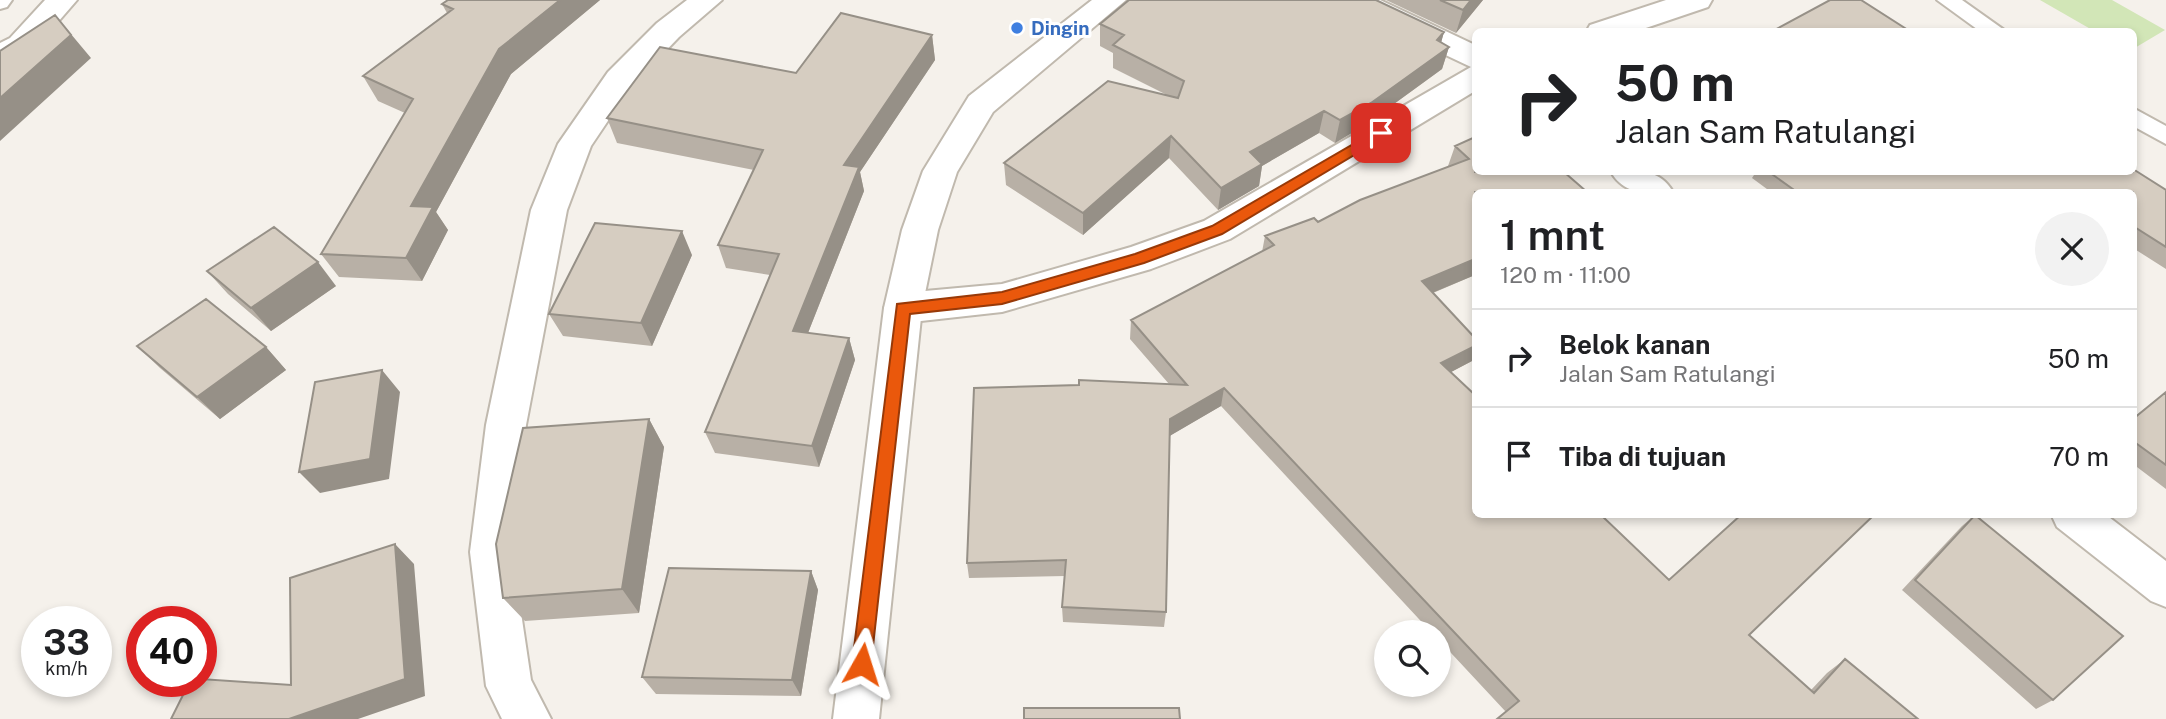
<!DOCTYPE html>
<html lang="id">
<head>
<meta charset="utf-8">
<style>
	body { margin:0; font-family:"Public Sans",sans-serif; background:#f2f2f2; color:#202124; height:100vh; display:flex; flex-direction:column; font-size:26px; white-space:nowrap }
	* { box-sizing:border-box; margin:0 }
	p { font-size:23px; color:#757577 }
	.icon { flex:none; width:38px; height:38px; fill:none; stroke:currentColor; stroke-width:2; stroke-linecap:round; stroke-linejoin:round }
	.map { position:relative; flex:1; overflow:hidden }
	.panel { position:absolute; left:1472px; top:189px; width:665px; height:329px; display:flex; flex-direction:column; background:#fff; border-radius:10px; box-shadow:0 4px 10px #0003 }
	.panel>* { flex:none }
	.banner { position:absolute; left:1472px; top:28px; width:665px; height:147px; border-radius:10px; box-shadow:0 4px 10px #0003; background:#fff; color:#202124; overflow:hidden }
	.controls { position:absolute; left:1374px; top:620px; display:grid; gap:14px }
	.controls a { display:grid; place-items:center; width:77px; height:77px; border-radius:50%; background:#fff; box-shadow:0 4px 10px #0003; font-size:35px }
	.speed { position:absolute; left:21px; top:606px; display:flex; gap:14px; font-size:35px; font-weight:700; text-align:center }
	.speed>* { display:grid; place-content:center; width:91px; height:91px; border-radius:50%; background:#fff; box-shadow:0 4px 10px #0003; line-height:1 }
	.speed small { font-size:18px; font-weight:400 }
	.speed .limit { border:10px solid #d22; background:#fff; color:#111 }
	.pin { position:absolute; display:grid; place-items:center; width:60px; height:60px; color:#fff; margin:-30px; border-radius:14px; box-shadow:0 4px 10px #0006 }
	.me { position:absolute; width:77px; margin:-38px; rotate:6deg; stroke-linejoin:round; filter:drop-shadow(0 0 5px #0008) }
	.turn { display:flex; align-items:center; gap:24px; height:147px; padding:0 28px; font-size:32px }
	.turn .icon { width:91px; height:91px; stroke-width:2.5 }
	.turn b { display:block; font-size:49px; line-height:60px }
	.round { display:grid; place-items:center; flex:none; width:74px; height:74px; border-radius:37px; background:#f2f2f2 }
	.summary { display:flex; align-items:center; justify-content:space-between; height:119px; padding:0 28px }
	h1 { font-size:42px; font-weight:600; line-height:52px }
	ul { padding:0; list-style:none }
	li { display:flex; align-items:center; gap:21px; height:98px; padding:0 28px; border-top:2px solid #e0e0e0 }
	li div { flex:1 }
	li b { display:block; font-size:26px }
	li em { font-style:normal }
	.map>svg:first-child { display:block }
	.green { fill:#d2e6b7 }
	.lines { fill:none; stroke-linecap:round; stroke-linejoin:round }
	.service-casing { stroke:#c0b9ae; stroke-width:4 }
	.minor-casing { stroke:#c0b9ae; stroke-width:4 }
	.tertiary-casing { stroke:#c0b9ae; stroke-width:4 }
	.service { fill:#fff; fill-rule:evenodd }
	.minor { fill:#fff; fill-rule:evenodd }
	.tertiary { fill:#fff; fill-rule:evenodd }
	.wall { fill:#b8b0a6 }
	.shaded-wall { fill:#969087 }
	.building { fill:#d6cdc1; stroke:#969087; stroke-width:2 }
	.route { fill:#ea580c; stroke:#983908; stroke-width:2 }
	.shop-dot { fill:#3f7fe0; stroke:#fff; stroke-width:2.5 }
	.labels { text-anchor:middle; stroke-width:6; stroke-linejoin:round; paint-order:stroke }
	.far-shop-label { font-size:19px; font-weight:bold; fill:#366cbe; stroke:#fff; text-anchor:start }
</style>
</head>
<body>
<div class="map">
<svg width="2166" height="719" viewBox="0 0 2166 719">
	<rect width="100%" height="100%" fill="#f5f1eb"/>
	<!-- green -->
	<path class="green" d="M2040 0H2112L2165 30 2133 49V32L2094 31Z"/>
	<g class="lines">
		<!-- service casing -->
		<g class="service-casing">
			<path id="service" d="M0 0H12L7 7 0 9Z
				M1937 0H1962L2007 32H1981Z
				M2133 108 2166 126V144L2133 126Z"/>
		</g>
		<!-- minor casing -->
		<g class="minor-casing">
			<path id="minor" d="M45 0H77L32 52 0 67V43L10 38Z
				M687 0H722L679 37 630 88 591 146 567 210 526 425 512 552 531 680 551 719H502L486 686 470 552 486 425 531 210 558 144 608 72 657 23Z
				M1340 0H1380L1475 45V91L1230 239 1151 269 1002 312 903 323 890 318 884 308 890 298 903 293 1002 284 1131 247 1204 221 1471 67 1344 7Z
				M1666 0H1712L1708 7 1634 32H1586L1590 25Z
				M1611 172C1635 170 1660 168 1673 192 1649 194 1625 196 1611 172Z
				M2051 514H2105L2166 561V607L2151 601 2057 527Z"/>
		</g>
		<!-- tertiary casing -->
		<g class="tertiary-casing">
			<path id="tertiary" d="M1092 0H1126L993 112 957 172 938 230 922 308 879 719H833L884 308 902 230 923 171 969 96Z"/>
		</g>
		<!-- service -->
		<use href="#service" class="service"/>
		<!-- minor -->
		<use href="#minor" class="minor"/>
		<!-- tertiary -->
		<use href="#tertiary" class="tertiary"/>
	</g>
	<!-- wall -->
	<path class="wall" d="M448 0H600L511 74 436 212 448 230 422 281 339 277 321 254 405 113 378 101 363 76 447 13 442 4Z
		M1386 0H1483L1456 33Z
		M1100 24 1444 32 1441 42 1449 47 1442 69 1365 125 1335 143 1319 133 1262 166 1259 186 1218 210 1169 158 1083 235 1006 185 1004 163 1165 94 1113 68V53L1100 46Z
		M932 35 935 60 860 172 864 191 808 333 849 338 855 360 819 467 715 453 705 432 770 275 726 268 718 245 754 170 617 143 607 118 796 73Z
		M1475 137V275L1433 293 1472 361 1451 372 1669 580 1749 635 1811 690 1827 673 1845 659 1918 719 1506 712 1438 639V632H1431L1221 406 1169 436 1166 612 1164 627 1063 622 1062 607 1065 576 969 578 967 563 1169 384 1130 339 1131 320 1262 252 1265 236 1318 222 1449 166H1448L1455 146Z
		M1756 172H2133L2166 190V269L2133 248V192H1771L1752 178Z
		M692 255 652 346 563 336 549 314Z
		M207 271 336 286 271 331 228 294Z
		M137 346 266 347 286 370 220 419 160 368Z
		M2166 392V489L2133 464V418Z
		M649 419 664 447 639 613 525 621 503 598Z
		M1975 515 2053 700 2036 709 1902 590 1962 526Z
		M811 571 818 590 801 696 656 694 642 677Z"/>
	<!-- shaded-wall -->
	<path class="shaded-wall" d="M560 0H600L511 74 436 212 448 230 422 281 406 258 411 206 499 49Z
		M1471 0H1483L1456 33 1463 10Z
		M55 15 91 58 0 141V98Z
		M1444 32 1438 54 1449 47 1442 69 1365 125 1335 143 1340 120 1437 40Z
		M932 35 935 60 860 172 864 191 800 353 793 331 844 165Z
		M1324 111 1319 133 1262 166 1259 186 1218 210 1221 188 1250 152Z
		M1171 136 1169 158 1083 235V213Z
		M682 231 692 255 652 346 641 323Z
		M1475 259V275L1415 300 1422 281Z
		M318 262 336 286 271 331 251 308Z
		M849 338 855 360 819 467 812 446Z
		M1475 346V354L1472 361 1434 381 1441 363Z
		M266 347 286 370 220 419 197 397Z
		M382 370 400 392 389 479 320 493 299 472Z
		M1224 388 1221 406 1168 437 1170 419Z
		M649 419 664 447 639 613 622 589Z
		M395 544 414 564 425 696 358 719H289Z
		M811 571 818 590 801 696 792 680Z"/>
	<!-- building -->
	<path class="building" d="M448 0H560L499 49 411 206 433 207 406 258 321 254 413 99 363 76 453 9 442 4Z
		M1129 0H1376L1444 32 1437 40 1449 47 1371 103 1340 120 1324 111 1250 152 1262 164 1221 188 1171 136 1083 213 1004 163 1108 81 1178 98 1184 81 1113 45 1124 35 1100 24Z
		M1440 0H1471L1463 10Z
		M1830 0H1861L1911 32H1771Z
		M841 13 932 35 844 165 859 167 793 331 849 338 812 446 705 432 779 254 718 245 763 150 607 118 660 47 796 73Z
		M55 15 71 35 0 98V51Z
		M1475 137V172H1564L1587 192H1475V259L1422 281 1475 338V346L1441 363 1475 395V514H1600L1669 580 1742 514H1875L1749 635 1814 693 1845 659 1918 719H1497L1519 701 1224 388 1170 419 1166 612 1062 607 1066 560 967 563 974 388 1079 385V380L1187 385 1131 320 1274 245 1265 236 1314 218 1318 222 1360 200 1469 159 1455 146Z
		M2133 169 2166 190V247L2133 226V192H1797L1769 172H2133Z
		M595 223 682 231 641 323 549 314Z
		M274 227 318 262 251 308 207 271Z
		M206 299 266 347 197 397 137 346Z
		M382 370 370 459 299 472 315 382Z
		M2166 392V465L2133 441V419Z
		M649 419 622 589 503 598 496 544 523 428Z
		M1975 515 2123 636 2053 700 1915 580Z
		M395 544 405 679 289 719H171L190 681H201V679L291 685 290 578Z
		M669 568 811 571 792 680 642 677Z
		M1024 708H1179L1180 719H1024Z"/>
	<!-- route -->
	<path class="route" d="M1381 128 1388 133 1386 136 1222 234 1144 263 1002 304 910 314 871 664 869 671 862 673 855 671 852 664 897 304 1002 292 1135 254 1212 226Z"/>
	<!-- markers -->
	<circle class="shop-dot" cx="1017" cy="28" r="7"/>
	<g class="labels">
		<!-- far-shop labels -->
		<g class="far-shop-label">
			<text x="1031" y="35">Dingin</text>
		</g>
	</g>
</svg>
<div class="controls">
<a><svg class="icon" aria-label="search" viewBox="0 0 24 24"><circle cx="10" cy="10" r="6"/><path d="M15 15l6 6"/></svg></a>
</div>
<div class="speed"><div>33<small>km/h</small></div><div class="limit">40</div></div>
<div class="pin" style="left:1381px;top:133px;background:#d93025"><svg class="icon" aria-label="arrive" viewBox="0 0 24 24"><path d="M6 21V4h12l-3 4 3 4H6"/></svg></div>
<svg class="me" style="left:862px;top:664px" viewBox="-20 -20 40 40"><path d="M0-17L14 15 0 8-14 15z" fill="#ea580c" stroke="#fff" stroke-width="4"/></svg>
<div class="banner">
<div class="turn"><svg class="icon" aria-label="right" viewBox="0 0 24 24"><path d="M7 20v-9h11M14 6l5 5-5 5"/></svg><div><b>50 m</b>Jalan Sam Ratulangi</div></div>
</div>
<section class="panel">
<div class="summary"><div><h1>1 mnt</h1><p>120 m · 11:00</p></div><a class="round"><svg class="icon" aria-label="close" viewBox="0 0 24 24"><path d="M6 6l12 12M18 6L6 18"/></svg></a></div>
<ul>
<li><svg class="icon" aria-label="right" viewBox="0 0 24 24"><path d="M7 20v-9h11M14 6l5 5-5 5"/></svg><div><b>Belok kanan</b><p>Jalan Sam Ratulangi</p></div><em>50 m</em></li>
<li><svg class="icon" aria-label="arrive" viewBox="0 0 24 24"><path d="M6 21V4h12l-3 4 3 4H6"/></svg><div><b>Tiba di tujuan</b></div><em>70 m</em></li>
</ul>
</section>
</div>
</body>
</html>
